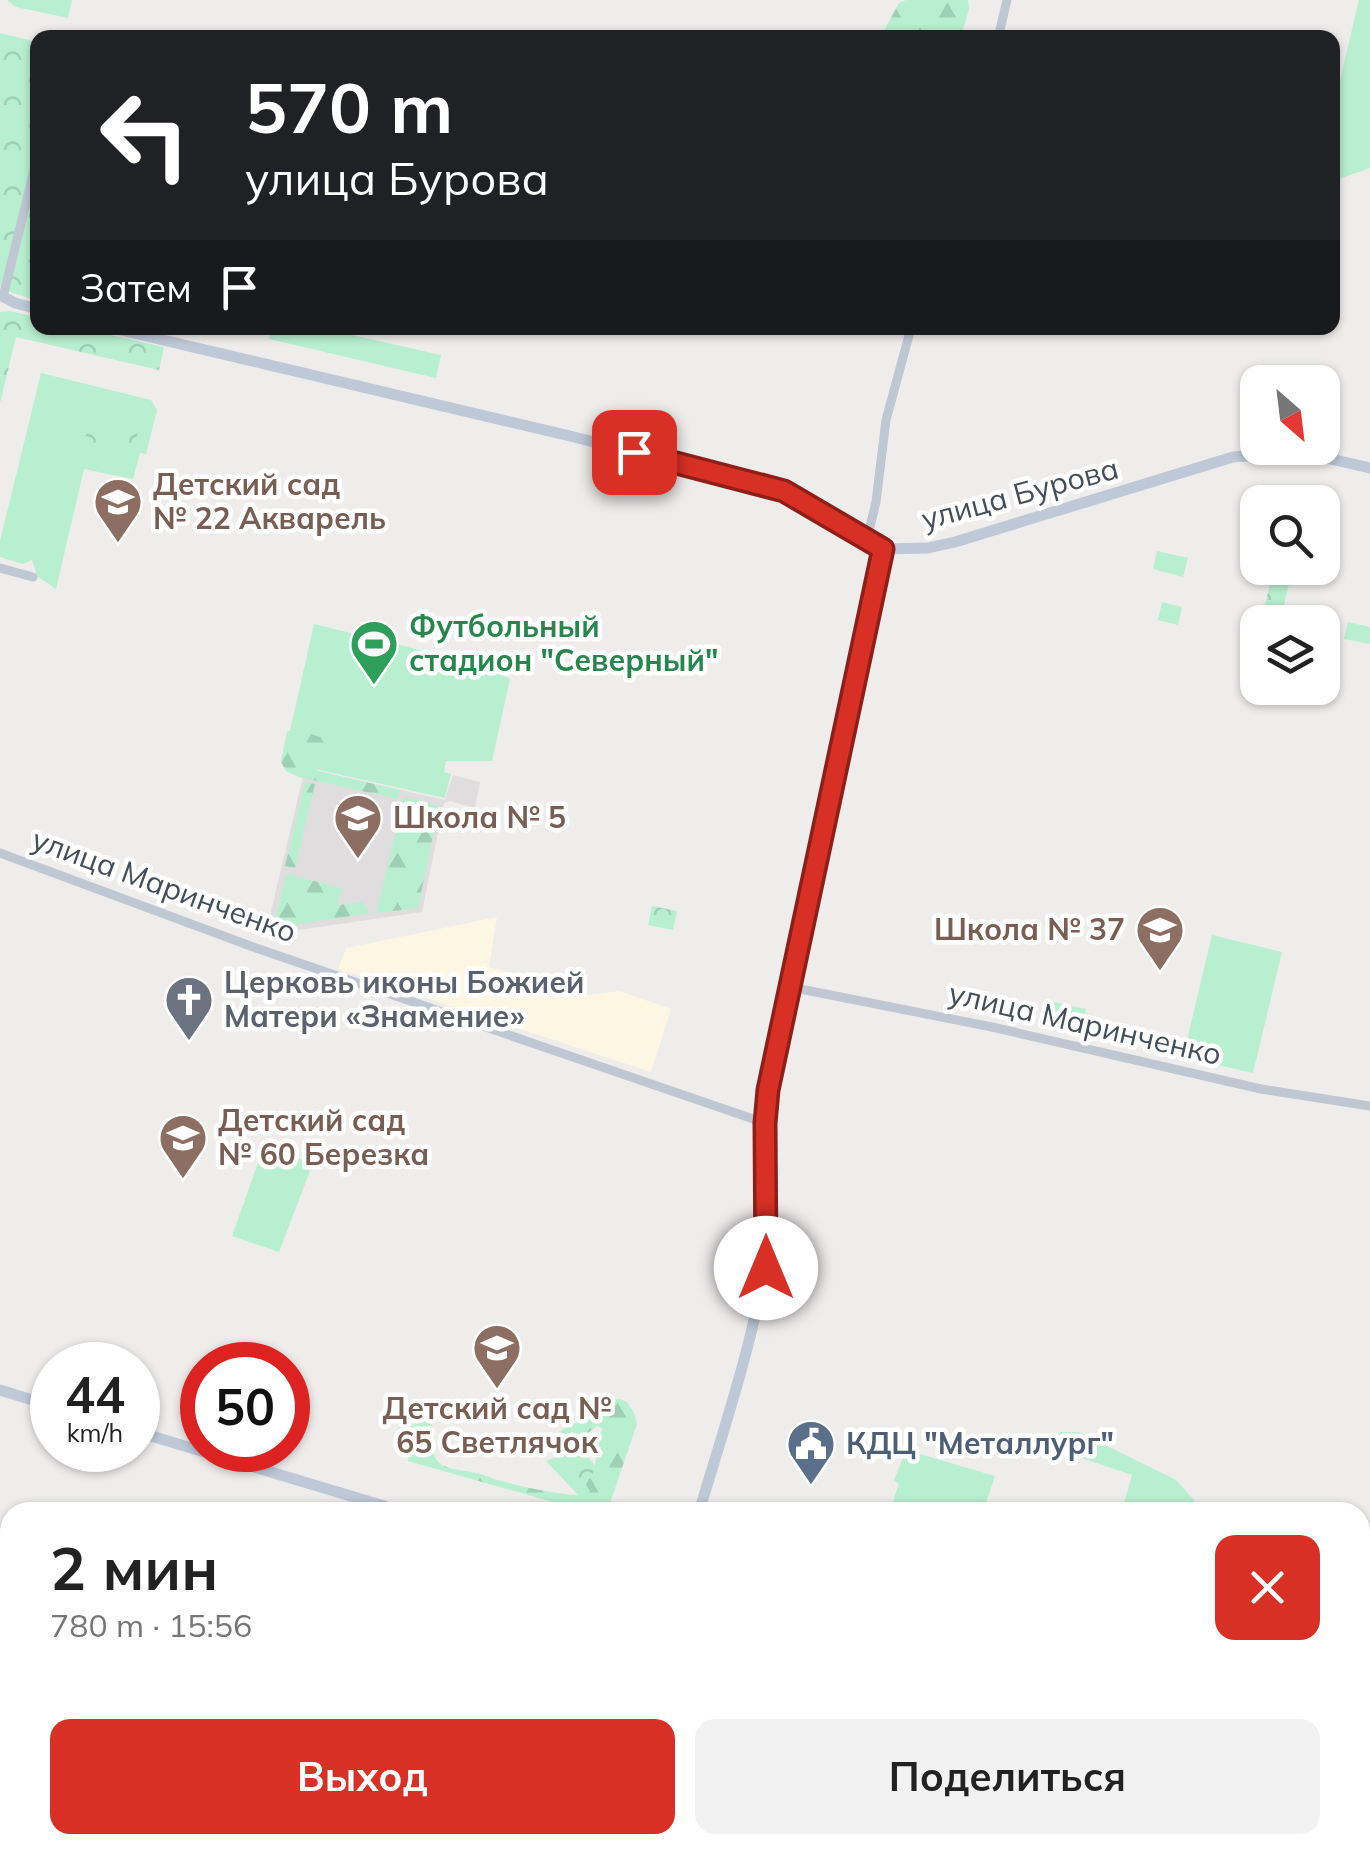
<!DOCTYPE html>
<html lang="ru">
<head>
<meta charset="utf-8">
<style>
	body { margin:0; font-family:Mulish,sans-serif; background:#f2f2f2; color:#222; height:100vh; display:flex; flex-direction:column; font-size:38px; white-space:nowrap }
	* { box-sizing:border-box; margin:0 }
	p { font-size:32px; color:#767676 }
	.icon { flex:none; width:55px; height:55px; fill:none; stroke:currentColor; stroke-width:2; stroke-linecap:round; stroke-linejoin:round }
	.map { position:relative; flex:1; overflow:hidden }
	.side { position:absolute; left:0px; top:1502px; width:1370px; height:352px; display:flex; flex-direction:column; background:#fff; border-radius:30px 30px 0 0; box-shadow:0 2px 8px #0004 }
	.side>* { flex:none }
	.top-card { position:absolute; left:30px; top:30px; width:1310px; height:305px; border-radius:20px; box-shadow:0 2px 8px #0004; background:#202124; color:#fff; overflow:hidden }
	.needle { width:65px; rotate:152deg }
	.fabs { position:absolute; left:1240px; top:365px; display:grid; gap:20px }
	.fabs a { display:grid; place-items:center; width:100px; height:100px; border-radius:20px; background:#fff; box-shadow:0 2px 8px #0004; font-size:50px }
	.speed { position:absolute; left:30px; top:1342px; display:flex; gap:20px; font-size:50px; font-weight:700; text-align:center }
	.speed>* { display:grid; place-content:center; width:130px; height:130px; border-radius:50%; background:#fff; box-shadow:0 2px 8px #0004; line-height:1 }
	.speed small { font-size:25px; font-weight:400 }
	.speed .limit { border:15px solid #d22; background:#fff; color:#111 }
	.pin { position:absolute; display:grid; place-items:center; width:85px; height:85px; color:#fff; margin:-42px; border-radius:20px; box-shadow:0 5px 15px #0006 }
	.me { position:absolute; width:110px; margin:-55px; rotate:0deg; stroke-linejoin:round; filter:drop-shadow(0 0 8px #0008) }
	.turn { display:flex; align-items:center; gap:35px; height:210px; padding:0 50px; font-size:45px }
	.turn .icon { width:130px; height:130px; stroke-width:2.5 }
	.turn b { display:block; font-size:70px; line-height:85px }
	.then { display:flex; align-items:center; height:95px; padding:0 50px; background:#0003; gap:20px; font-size:38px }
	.round { display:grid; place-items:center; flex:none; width:105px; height:105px; border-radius:20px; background:#f2f2f2 }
	.overview { display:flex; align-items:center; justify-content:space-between; height:170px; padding:0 50px }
	h1 { font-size:60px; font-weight:700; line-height:75px }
	.primary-button { display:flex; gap:20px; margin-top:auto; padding:20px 50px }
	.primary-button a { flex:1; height:115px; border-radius:20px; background:#d93025; color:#fff; font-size:40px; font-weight:700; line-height:115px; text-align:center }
	.primary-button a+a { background:#f2f2f2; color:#222 }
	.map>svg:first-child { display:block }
	.commercial { fill:#fcf6e3 }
	.education { fill:#e0ddde }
	.grass { fill:#b8efd0 }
	.forest { fill:url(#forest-firs) }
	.park { fill:url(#park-crowns) }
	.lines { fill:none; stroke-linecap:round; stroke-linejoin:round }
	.street { stroke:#bec7d2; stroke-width:9 }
	.secondary { stroke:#bec8d6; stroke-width:11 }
	.route-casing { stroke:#8d1f18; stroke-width:25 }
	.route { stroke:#d93025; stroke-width:18 }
	.labels { text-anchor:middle; stroke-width:9; stroke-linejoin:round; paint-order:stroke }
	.education-label { font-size:30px; font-weight:bold; fill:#785e54; stroke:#fff; text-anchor:start }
	.street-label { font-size:30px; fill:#444e5a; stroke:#fff }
	.leisure-label { font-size:30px; font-weight:bold; fill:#27864d; stroke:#fff; text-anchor:start }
	.worship-label { font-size:30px; font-weight:bold; fill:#5b616d; stroke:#fff; text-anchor:start }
	.service-label { font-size:30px; font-weight:bold; fill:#4e5e75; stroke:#fff; text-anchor:start }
</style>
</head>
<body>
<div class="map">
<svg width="1370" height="1854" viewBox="0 0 1370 1854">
	<defs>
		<pattern id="forest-firs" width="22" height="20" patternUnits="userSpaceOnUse" patternTransform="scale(2.5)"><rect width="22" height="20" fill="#b8efd0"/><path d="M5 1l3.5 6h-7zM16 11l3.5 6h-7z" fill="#9fcfb5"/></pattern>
		<pattern id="park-crowns" width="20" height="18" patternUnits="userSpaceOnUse" patternTransform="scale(2.5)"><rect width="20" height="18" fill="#b8efd0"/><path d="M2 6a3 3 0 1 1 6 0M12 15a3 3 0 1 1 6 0" fill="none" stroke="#9fcfb5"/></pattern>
	</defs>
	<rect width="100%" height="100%" fill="#efecec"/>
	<!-- commercial -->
	<path class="commercial" d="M497 917 489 967 587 995 620 991 671 1009 651 1072 338 969 346 948Z
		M1163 1845H1287L1284 1854H1161Z"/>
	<!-- education -->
	<path class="education" d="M305 768 445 800 453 775 480 782 475 808 450 801 444 803 422 912 292 931 268 924Z"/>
	<!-- grass -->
	<path class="grass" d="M7 0H72L68 18 16 7Z
		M1359 0H1370V168L1333 181V109Z
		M272 328H321L441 355 436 378 269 339Z
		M41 373 151 400 157 410 146 454 140 453 133 479 84 469 56 589 37 576 32 560 23 564 0 557V541Z
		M1157 551 1188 558 1183 577 1153 569Z
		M1348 622 1370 627V644L1344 639Z
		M314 624 493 668 510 679 492 761H446L444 772 451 774 445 798 283 762Z
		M1212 935 1282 952 1253 1073 1183 1057Z
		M1049 1001 1086 1009 1082 1030 1044 1022Z
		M264 1146 313 1163 279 1252 232 1236Z
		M1060 1432H1079L1176 1480 1195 1501 1193 1512H1127L1124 1503 1132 1475 1052 1448Z
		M906 1450 995 1476 983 1512H889L899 1484 894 1480Z"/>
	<!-- forest -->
	<path class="forest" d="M906 0H968L969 9 961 37H851L852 35 882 34 899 3Z
		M287 731 306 732 325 739 321 755 313 762 318 771 400 790 398 799 299 777 286 771 281 762Z
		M305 782 315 784 295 868 285 866Z
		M404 797 439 806 418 908 376 913Z
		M286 874 342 888 337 905 363 902 370 913 292 925 275 920Z
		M618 1399 626 1401 634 1413 637 1424 608 1509 605 1512H588L408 1461V1456L396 1448 393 1440 400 1425 413 1426 418 1416C449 1422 419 1453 444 1466 455 1471 465 1470 476 1473 483 1474 491 1478 498 1480 527 1488 557 1494 586 1496L585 1483C592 1475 596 1467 596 1456L592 1453 593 1446 603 1429 597 1426 565 1451 558 1453 546 1439Z"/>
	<!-- park -->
	<path class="park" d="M0 33 37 42V300L12 293 0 285Z
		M9 311 37 317 38 328H80L164 347 159 370 16 337 0 403V312Z
		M89 421 138 432 132 458 83 447Z
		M1272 576 1290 580 1281 617 1263 613Z
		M1162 602 1182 607 1178 625 1158 620Z
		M652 906 677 911 673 930 648 925Z
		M580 1447 595 1466 592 1475 585 1483 590 1491 586 1496H579L546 1461Z"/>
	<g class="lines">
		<!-- street -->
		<path class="street" d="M998 38 1007 0
			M3 297 38 154
			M867 539 876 502 886 420 911 328
			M0 568 33 577
			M0 853 256 948 765 1123
			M790 987 992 1027 1261 1089 1370 1106
			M1360 1800 1370 1803
			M108 1845 112 1854
			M619 1854 622 1845"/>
		<!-- secondary -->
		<path class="secondary" d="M0 295 15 303 38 309
			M112 328 566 435 774 487 794 496 883 549 928 548 955 542 1233 457 1299 452 1370 468
			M0 1390 52 1406
			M138 1432 404 1512
			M699 1512C723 1432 750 1351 765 1268V1123L768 1090 883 549
			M1360 1589 1370 1543
			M1310 1854 1312 1845"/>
	</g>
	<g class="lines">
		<!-- route casing -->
		<g class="route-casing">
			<path id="route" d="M634 452 784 491 883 549 768 1090 765 1123 766 1268"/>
		</g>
		<!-- route -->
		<use href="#route" class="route"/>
	</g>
	<!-- icons -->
	<defs>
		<g id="school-pin" transform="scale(2.5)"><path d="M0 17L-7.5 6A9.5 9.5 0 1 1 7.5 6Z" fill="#8d6e63" stroke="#fff"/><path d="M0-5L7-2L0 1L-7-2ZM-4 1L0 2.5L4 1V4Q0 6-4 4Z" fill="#fff"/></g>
		<g id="stadium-pin" transform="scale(2.5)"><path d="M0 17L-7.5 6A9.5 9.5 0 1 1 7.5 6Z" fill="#2e9e5b" stroke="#fff"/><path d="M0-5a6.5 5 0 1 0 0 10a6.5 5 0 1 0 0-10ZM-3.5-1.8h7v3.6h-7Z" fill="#fff"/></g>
		<g id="church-pin" transform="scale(2.5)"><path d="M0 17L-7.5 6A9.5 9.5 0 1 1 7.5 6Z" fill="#6b7280" stroke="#fff"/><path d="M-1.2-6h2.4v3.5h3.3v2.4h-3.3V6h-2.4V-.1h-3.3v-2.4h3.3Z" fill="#fff"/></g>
		<g id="civic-pin" transform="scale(2.5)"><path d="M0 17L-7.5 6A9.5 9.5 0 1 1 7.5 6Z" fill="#5c6f8a" stroke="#fff"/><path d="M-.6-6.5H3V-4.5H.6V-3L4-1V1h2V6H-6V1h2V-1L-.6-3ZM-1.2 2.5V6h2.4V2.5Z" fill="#fff"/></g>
	</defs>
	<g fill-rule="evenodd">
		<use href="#school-pin" x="118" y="502"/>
		<use href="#stadium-pin" x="374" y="644"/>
		<use href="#school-pin" x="358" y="818"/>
		<use href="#school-pin" x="1160" y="930"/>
		<use href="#church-pin" x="189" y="1000"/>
		<use href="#school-pin" x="183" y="1138"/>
		<use href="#school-pin" x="497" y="1348"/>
		<use href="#civic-pin" x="811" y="1444"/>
	</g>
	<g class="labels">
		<!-- education labels -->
		<g class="education-label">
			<text x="153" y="495">Детский сад<tspan x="153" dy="34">№ 22 Акварель</tspan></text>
			<text x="393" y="828">Школа № 5</text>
			<text x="1125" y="940" text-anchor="end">Школа № 37</text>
			<text x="218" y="1131">Детский сад<tspan x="218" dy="34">№ 60 Березка</tspan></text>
			<text x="497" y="1419" text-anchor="middle">Детский сад №<tspan x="497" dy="34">65 Светлячок</tspan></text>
		</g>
		<!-- street labels -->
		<g class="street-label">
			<text transform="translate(1020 494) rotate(-15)" y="10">улица Бурова</text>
			<text transform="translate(164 886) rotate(20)" y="10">улица Маринченко</text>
			<text transform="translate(1085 1024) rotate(13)" y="10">улица Маринченко</text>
		</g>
		<!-- leisure labels -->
		<g class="leisure-label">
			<text x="409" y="637">Футбольный<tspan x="409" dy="34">стадион "Северный"</tspan></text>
		</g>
		<!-- worship labels -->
		<g class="worship-label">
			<text x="224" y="993">Церковь иконы Божией<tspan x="224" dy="34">Матери «Знамение»</tspan></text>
		</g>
		<!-- service labels -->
		<g class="service-label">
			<text x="846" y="1454">КДЦ "Металлург"</text>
		</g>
	</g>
</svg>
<div class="fabs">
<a><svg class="needle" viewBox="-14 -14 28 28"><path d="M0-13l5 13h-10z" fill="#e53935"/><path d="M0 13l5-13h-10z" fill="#767676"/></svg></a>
<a><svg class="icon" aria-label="search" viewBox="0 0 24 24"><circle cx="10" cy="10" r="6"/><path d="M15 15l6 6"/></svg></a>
<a><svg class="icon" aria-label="layers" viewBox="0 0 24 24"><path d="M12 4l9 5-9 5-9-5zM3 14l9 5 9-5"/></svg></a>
</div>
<div class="speed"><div>44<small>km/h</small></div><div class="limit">50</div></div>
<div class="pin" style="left:634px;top:452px;background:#d93025"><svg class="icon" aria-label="arrive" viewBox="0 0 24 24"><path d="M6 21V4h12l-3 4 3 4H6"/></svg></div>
<svg class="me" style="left:766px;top:1268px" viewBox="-20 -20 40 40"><circle r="19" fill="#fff"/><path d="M0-13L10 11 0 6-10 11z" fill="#d93025"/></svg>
<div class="top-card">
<div class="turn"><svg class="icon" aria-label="left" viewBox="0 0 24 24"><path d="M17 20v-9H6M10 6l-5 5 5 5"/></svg><div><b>570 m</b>улица Бурова</div></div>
<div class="then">Затем<svg class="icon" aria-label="arrive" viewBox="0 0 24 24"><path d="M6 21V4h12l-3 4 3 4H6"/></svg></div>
</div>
<section class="side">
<div class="overview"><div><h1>2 мин</h1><p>780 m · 15:56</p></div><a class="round" style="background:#d93025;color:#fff"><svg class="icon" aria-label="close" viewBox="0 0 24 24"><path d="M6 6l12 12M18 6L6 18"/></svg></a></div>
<div class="primary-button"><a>Выход</a><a>Поделиться</a></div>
</section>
</div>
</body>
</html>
